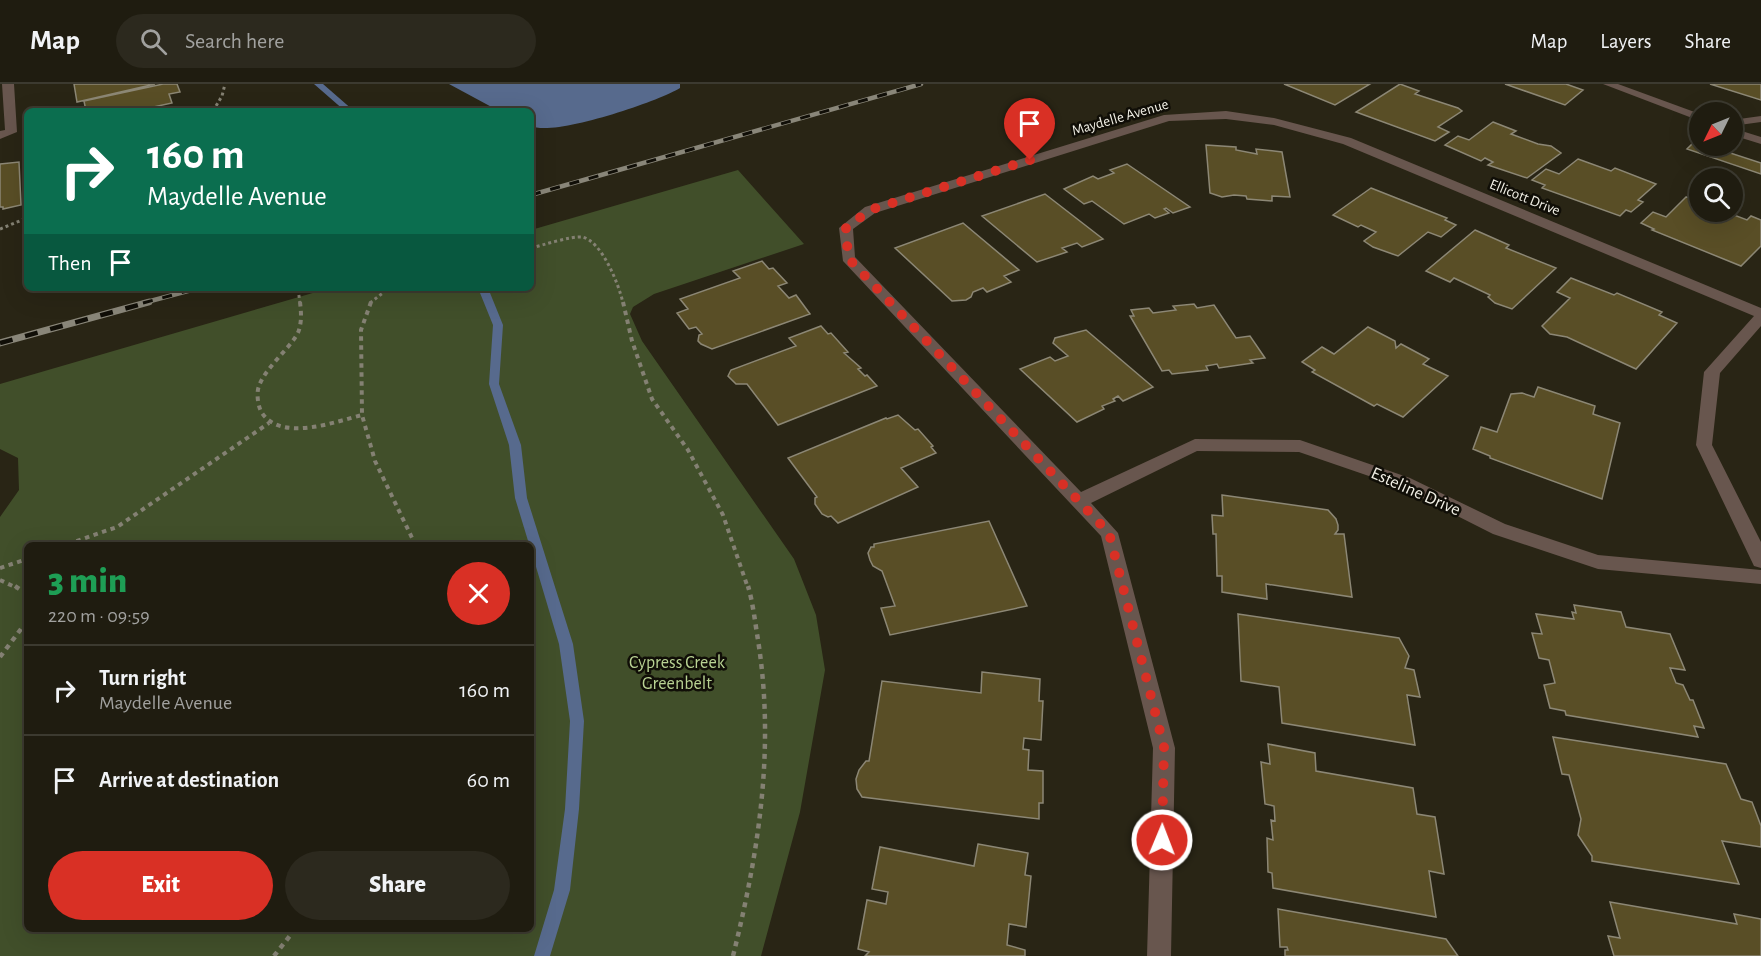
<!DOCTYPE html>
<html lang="en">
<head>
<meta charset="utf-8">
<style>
	body { margin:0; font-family:"Alegreya Sans",sans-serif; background:#2c291e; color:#f1f3f6; height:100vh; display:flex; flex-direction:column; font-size:22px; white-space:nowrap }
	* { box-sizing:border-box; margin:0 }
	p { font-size:20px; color:#a1a19f }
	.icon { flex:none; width:33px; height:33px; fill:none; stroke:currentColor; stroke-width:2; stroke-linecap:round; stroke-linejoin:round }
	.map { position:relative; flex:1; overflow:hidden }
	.drawer { position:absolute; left:24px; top:458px; width:510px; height:390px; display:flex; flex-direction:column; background:#1f1c10; border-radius:9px; box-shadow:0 6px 24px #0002,0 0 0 2px #3c3a30 }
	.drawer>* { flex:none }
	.hud { position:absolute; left:24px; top:24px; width:510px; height:183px; border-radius:9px; box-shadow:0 6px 24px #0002,0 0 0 2px #3c3a30; background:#0b6e4f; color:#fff; overflow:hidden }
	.needle { width:39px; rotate:227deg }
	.fabs { position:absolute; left:1689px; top:18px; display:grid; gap:12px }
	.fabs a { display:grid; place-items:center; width:54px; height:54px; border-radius:50%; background:#1f1c10; box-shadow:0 6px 24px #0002,0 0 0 2px #3c3a30; font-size:30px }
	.pin { position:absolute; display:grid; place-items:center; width:51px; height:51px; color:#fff; margin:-62px -26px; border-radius:50% 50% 50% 0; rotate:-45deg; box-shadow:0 0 6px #0007 }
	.pin .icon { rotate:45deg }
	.me { position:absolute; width:66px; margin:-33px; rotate:1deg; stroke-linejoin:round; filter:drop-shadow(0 0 4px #0008) }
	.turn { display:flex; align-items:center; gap:21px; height:126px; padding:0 24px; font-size:27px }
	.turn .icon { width:78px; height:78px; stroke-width:2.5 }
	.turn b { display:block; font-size:42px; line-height:51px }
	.then { display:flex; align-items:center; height:57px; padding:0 24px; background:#0003; gap:12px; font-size:22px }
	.round { display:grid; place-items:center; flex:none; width:63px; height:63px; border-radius:32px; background:#2c291e }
	.overview { display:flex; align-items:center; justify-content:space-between; height:102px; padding:0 24px }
	h1 { font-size:36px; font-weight:800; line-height:45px; color:#1e9e55 }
	.action { display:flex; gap:12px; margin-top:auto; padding:12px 24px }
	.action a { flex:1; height:69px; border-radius:36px; background:#d93025; color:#fff; font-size:24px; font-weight:800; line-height:69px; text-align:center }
	.action a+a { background:#2c291e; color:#f1f3f6 }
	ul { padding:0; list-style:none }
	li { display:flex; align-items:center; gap:18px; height:90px; padding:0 24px; border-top:2px solid #3c3a30 }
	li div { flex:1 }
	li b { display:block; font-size:22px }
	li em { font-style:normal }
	header { display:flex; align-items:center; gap:36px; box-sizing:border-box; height:84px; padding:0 30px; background:#1f1c10; border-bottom:2px solid #3c3a30 }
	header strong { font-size:28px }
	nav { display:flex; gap:33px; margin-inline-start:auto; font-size:21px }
	.search { width:420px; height:54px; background:#2c291e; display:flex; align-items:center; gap:15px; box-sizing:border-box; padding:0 21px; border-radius:33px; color:#a1a19f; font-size:22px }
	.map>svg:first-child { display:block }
	.green { fill:#414f2a; fill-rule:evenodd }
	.water { fill:#576a8d }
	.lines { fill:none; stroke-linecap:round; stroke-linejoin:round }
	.stream { fill:#576a8d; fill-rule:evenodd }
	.building { fill:#594e26; stroke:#8c8775; stroke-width:1.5 }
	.path-far2 { stroke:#848173; stroke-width:3; stroke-dasharray:3 3; stroke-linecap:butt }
	.path-far1 { stroke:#848173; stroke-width:4; stroke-dasharray:4.5 4.5; stroke-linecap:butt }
	.path { stroke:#848173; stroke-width:4.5; stroke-dasharray:5 5; stroke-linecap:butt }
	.service { fill:#68564e; fill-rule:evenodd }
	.minor { fill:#68564e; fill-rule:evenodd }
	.rail-far1-casing { stroke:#898679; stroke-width:4.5 }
	.rail-casing { stroke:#898679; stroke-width:7 }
	.rail-far1 { stroke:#100e07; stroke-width:3; stroke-dasharray:10; stroke-linecap:butt }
	.rail { stroke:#100e07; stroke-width:4.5; stroke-dasharray:13; stroke-linecap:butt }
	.route { stroke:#d93025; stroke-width:10; stroke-dasharray:0 18 }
	.labels { text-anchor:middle; stroke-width:5; stroke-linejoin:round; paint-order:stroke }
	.far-street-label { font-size:15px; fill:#f2f0e6; stroke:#100e07 }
	.street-label { font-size:18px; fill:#f2f0e6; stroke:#100e07 }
	.park-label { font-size:18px; fill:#b9d393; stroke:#100e07 }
</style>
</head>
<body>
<header>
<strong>Map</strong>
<div class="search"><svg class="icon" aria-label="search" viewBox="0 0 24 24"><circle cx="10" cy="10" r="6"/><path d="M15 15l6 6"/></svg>Search here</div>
<nav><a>Map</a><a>Layers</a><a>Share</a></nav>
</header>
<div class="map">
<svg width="1761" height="872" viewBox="0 0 1761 872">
	<rect width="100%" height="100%" fill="#292515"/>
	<!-- green -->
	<path class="green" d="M738 86 804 160 654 210 633 223 630 230 642 257 794 475 816 531 825 586 800 728 761 872H0V433L19 406 18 374 0 365V300L330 204H531V146ZM27 460H531V844H27Z"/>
	<!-- water -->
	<path class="water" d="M449 0H680V4C657 18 554 53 531 42V27H499Z"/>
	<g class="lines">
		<!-- stream -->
		<path class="stream" d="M314 0H323L354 27H345Z
			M478 204H488L503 241 499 300 521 361 527 414 573 560 584 637 579 725 570 806 550 872H534L554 806 565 725 570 637 559 560 531 466V460H529L515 414 509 361 489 300 493 241Z"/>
	</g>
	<!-- building -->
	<path class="building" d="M74 0H155L77 18Z
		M163 0H177L180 8 169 10 172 19 135 27H86L84 17Z
		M1284 0H1370L1335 21Z
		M1400 0 1419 7 1415 10 1458 24 1462 27 1438 43 1449 48 1435 57 1356 28Z
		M1505 0H1566L1583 6 1565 21Z
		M1710 0H1761V16Z
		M1493 38 1516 47 1511 50 1538 60 1551 62 1561 69 1527 94 1488 81 1493 78 1485 74 1481 77 1445 61 1458 52 1469 56Z
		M1695 57 1700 58V62H1709L1761 79V90L1687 65Z
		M1206 61 1236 63V66L1257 70 1256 65 1282 68 1290 113 1272 112V117L1247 115 1246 112 1234 111 1222 113 1210 109Z
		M1578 75 1611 87 1615 84 1656 100 1638 116 1643 118 1631 128 1626 126 1620 132 1542 104 1545 101 1532 96 1546 85 1559 90Z
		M19 78 21 121 3 125V123H0V80Z
		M1127 80 1190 123 1173 129 1166 124 1164 125 1169 129 1155 134 1149 130 1124 140 1092 117 1084 120 1064 105 1093 92 1098 95 1114 89 1110 86Z
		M1371 104 1447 134 1445 136 1456 141 1441 153 1428 148 1398 172 1373 163 1364 157 1376 148 1361 141 1358 143 1333 131Z
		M1045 110 1103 155 1082 163 1077 159 1062 164 1067 168 1037 178 982 132Z
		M1686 113 1700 114V128H1726L1747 136 1751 132 1761 136V162L1741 182 1652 146 1654 145 1641 139 1653 128 1666 133Z
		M963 139 1019 186 1004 192 1011 198 987 208 983 204 973 208 971 213 966 216 952 217 895 164Z
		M1475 146 1509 161 1506 164 1556 184 1512 225 1495 219 1488 213 1490 211 1454 194 1450 198 1426 187Z
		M762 177 769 185 773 184 787 199 778 202 789 214 796 211 810 230 712 265 701 260 698 257 699 251 702 250 696 243 689 245 677 229 688 225 680 215 740 194 733 187Z
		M1571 194 1614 211 1617 209 1662 228 1659 231 1677 239 1636 285 1567 253 1550 250 1542 242 1570 214 1557 208Z
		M1194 220 1197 224 1214 221 1236 254 1250 252 1265 274 1250 276 1253 279 1219 284 1217 280 1206 282 1208 286 1172 290 1169 286 1162 287 1130 232H1134L1131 226 1149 224 1153 229 1176 226 1173 222Z
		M821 242 828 250 831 249 848 268 844 269 861 284 858 285 865 292 867 291 877 302 778 341 747 300H736L728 292 731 286 796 262 789 254Z
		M1368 243 1395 257 1396 264 1401 260 1429 275 1423 280 1448 292 1403 333 1377 320 1374 322 1312 288 1315 286 1302 278 1322 263 1334 270Z
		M1086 246 1153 303 1123 317 1118 312 1113 315 1115 317 1102 322 1104 325 1077 338 1020 285 1050 273 1055 277 1068 272 1053 259 1055 254Z
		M1538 303 1595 322 1593 330 1620 339 1602 415 1490 374V372L1473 365 1481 343 1497 348 1511 310 1522 309 1534 313Z
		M898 331 915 346 918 345 933 362 931 363 936 369 901 384 918 403 838 439 831 432 828 433 822 430 815 420V414L817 413 788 374 886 334 887 335Z
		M1222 411 1328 426 1336 435 1338 441V446L1335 450H1344L1352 513 1266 500 1267 515 1222 508V492H1217L1216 450H1213L1212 431 1223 432Z
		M989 437 1027 522 890 551 881 524 895 522 882 487 873 482 870 476 868 469 871 463H874V460Z
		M1574 521 1621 528 1626 543 1670 550 1685 586 1670 584 1676 599 1683 601 1690 616H1693L1704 644 1694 642 1698 653 1566 631 1565 627 1550 624 1544 601 1555 599 1549 576 1539 574 1532 549 1542 550 1536 530 1574 535 1572 528 1576 529Z
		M1238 530 1399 554 1409 572 1405 584 1414 586 1420 613 1407 611 1415 661 1282 639 1279 603 1241 597Z
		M982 588 1040 595 1039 617H1043L1041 656 1024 654 1023 665 1029 666 1028 686 1043 687V719H1039V735L862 713 857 705 856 695 859 686 866 677H869L882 597 981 609Z
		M1553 653 1726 680 1741 715 1752 718 1761 742V763L1722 757 1739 800 1592 777V772L1578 751 1581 735 1569 691 1562 690Z
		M1268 660 1315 669 1316 687 1413 704 1417 730 1435 733 1444 790 1429 787 1436 833 1273 804 1272 789 1268 788 1267 754 1273 756 1271 736 1275 737 1274 722 1265 720 1261 678 1270 680Z
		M978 760 1028 769 1025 791 1031 792 1026 843 1009 840 1007 861 1025 866V872H865L869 868 858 865 867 816 886 820 888 808 872 805 880 763 974 782Z
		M1610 818 1737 840 1734 830 1761 835V872H1614L1608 852 1620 854Z
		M1278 825 1446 855 1458 872H1285V866H1288L1287 863H1280Z"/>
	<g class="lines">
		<!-- path-far2 -->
		<path class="path-far2" d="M213 27 222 12 225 0
			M0 145 27 134
			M531 164C543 161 571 152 582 153 602 157 619 201 623 219
			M298 205 300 219
			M370 219 389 204"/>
		<!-- path-far1 -->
		<path class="path-far1" d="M300 218C301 227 302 236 299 246 295 260 266 282 259 302 256 309 258 323 262 329 282 358 334 338 362 331
			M371 218 361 246 362 331 375 377 415 460
			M623 218 632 257 652 315 688 366 723 431 748 504
			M68 460 117 443 269 339
			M0 484 27 475
			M0 496 17 504"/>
		<!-- path -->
		<path class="path" d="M15 502 27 510
			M0 573 27 537
			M274 872 296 844
			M733 872C759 767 775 664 758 556 755 538 753 519 748 502"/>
		<!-- service -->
		<path class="service" d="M1603 0H1618L1700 30V37Z
			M1761 32V38L1732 42V36Z
			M1732 44 1761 53V60L1732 51Z"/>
		<!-- minor -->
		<path class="minor" d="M2 0H14L17 48 0 55V47L5 46Z
			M1226 27 1274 34 1351 54 1761 224V242L1720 289 1712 361 1761 458V484L1754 482 1696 361 1704 288 1754 232 1343 60 1274 41 1226 35 1169 37 875 129 853 145 855 173 1081 408 1195 355 1300 356 1410 394 1505 440 1598 471 1761 486V500L1598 485 1493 450 1398 402 1299 368 1197 367 1091 419 1118 449 1175 664 1171 872H1147L1153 664 1101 452 843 177 839 144 865 123 1164 31Z"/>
		<!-- rail-far1 casing -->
		<g class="rail-far1-casing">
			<path id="rail-far1" d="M531 111 921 0
				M143 219 199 204"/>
		</g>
		<!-- rail casing -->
		<g class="rail-casing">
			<path id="rail" d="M0 259 149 218"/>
		</g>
		<!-- rail-far1 -->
		<use href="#rail-far1" class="rail-far1"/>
		<!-- rail -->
		<use href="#rail" class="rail"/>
	</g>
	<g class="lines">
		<!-- route -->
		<path class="route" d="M1030 76 870 126 846 144 848 174 1109 449 1164 663 1162 756"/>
	</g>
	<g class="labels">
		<!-- far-street labels -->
		<g class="far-street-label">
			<text transform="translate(1120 33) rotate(-16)" y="5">Maydelle Avenue</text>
			<text transform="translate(1525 113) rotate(22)" y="5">Ellicott Drive</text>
		</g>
		<!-- street labels -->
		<g class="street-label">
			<text transform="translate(1416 407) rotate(24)" y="6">Esteline Drive</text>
		</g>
		<!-- park labels -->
		<g class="park-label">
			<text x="677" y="584">Cypress Creek<tspan x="677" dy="21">Greenbelt</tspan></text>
		</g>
	</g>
</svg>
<div class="fabs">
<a><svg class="needle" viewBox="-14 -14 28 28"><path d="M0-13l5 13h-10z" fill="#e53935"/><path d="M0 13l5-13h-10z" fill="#a1a19f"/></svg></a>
<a><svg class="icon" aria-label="search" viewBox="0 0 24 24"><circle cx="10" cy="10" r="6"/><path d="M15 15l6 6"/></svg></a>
</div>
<div class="pin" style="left:1030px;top:76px;background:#d93025"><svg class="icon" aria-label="arrive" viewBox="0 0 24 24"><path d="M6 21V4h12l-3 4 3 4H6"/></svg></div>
<svg class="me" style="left:1162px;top:756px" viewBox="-20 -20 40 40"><circle r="17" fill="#d93025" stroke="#fff" stroke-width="3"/><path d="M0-11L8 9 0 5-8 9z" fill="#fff"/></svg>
<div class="hud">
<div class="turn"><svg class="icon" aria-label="right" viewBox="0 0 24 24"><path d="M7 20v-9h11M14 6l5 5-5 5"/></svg><div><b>160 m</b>Maydelle Avenue</div></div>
<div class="then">Then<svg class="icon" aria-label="arrive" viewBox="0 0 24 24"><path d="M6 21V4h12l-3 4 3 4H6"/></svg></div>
</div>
<section class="drawer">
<div class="overview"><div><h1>3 min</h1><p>220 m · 09:59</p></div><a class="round" style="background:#d93025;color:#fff"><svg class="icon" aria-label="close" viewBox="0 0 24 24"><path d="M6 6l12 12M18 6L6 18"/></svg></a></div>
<ul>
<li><svg class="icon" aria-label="right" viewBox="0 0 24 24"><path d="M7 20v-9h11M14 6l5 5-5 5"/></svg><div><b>Turn right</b><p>Maydelle Avenue</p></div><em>160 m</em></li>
<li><svg class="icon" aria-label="arrive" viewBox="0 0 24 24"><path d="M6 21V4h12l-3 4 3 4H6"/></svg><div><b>Arrive at destination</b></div><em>60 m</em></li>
</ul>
<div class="action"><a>Exit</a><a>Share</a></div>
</section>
</div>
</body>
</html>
